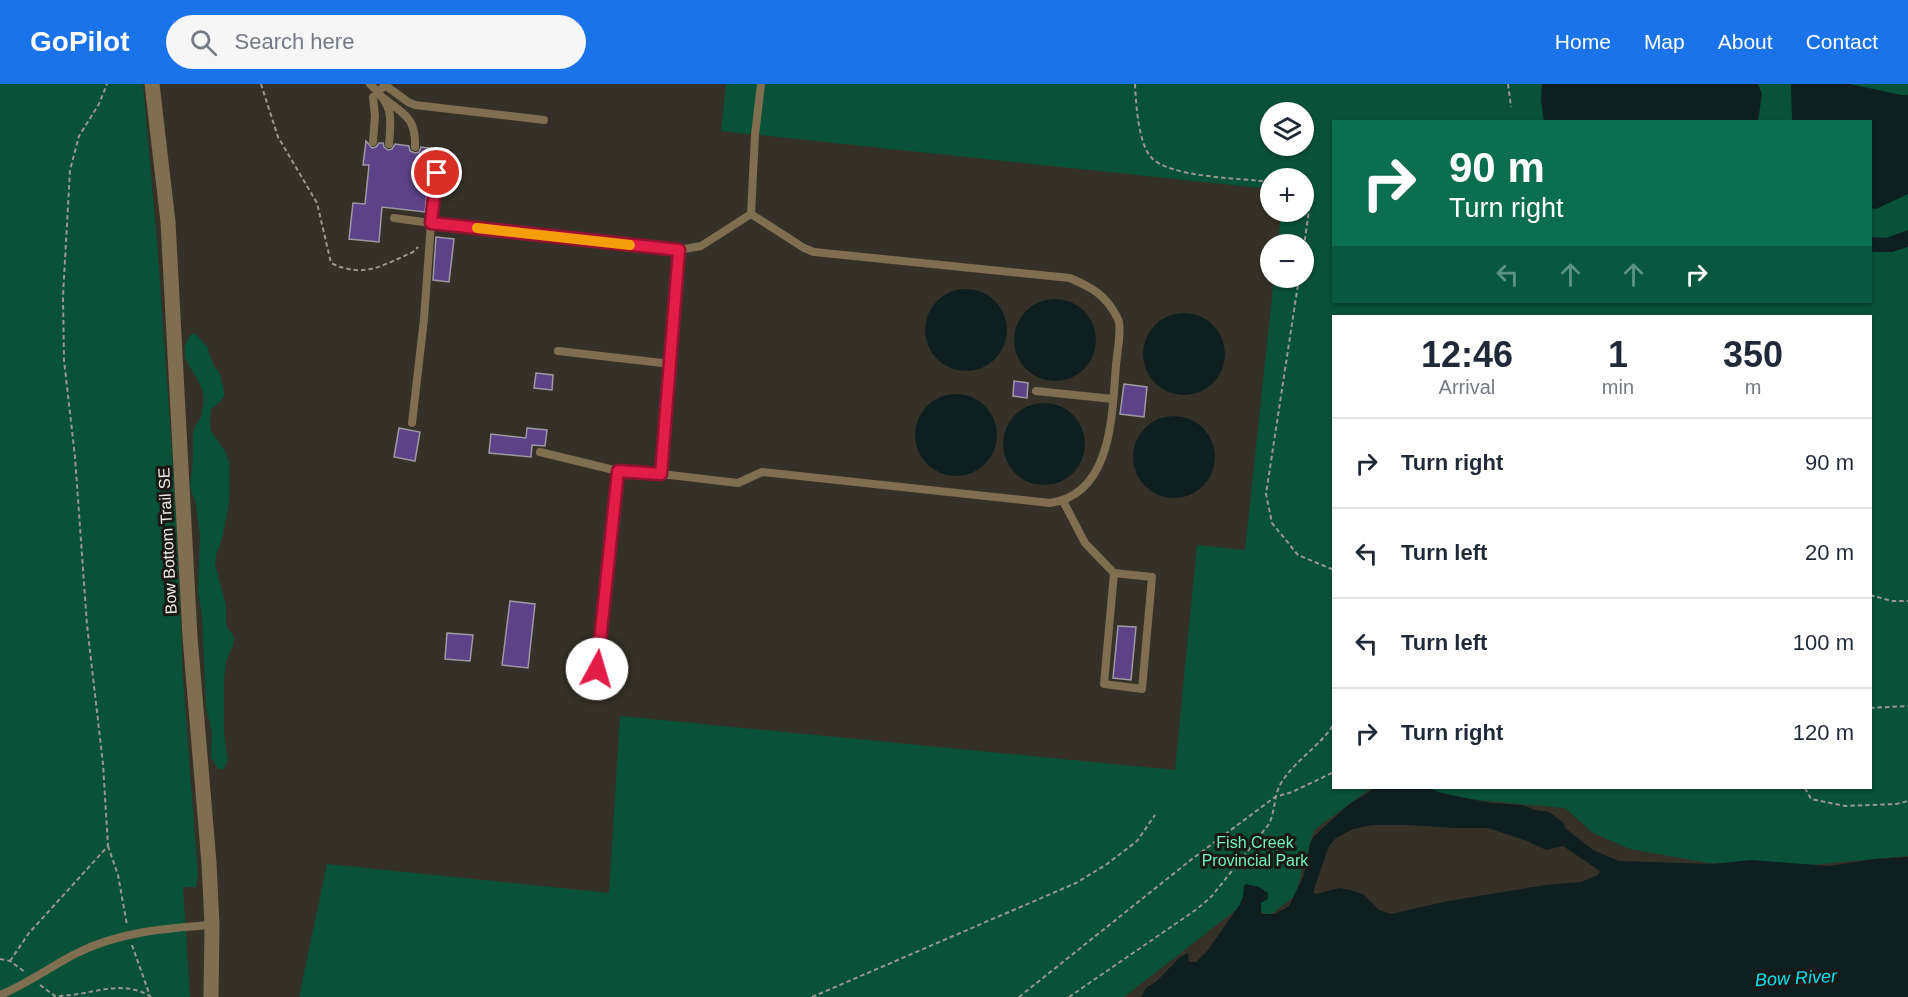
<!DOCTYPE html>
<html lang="en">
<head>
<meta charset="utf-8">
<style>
	body { margin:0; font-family:Helvetica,sans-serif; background:#f6f6f7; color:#1f2937; height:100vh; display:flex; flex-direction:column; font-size:22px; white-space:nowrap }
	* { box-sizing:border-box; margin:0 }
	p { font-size:20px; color:#747a83 }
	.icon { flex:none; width:33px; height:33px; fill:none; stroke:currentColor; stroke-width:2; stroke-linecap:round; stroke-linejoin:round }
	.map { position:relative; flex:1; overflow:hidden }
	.panel { position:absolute; left:1332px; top:231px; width:540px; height:474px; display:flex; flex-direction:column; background:#fff; border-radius:0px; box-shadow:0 2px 4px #0004 }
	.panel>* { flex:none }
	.top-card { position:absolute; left:1332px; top:36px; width:540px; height:183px; border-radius:0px; box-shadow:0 2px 4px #0004; background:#0b6e4f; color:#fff; overflow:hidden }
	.controls { position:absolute; left:1260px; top:18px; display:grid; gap:12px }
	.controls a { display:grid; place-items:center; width:54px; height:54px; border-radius:50%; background:#fff; box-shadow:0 2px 4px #0004; font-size:30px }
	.pin { position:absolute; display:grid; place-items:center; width:51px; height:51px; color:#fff; margin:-26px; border:3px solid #fff; border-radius:50%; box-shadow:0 2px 6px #0007 }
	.me { position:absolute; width:66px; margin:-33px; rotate:6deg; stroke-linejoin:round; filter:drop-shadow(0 0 4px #0008) }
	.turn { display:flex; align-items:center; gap:21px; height:126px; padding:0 18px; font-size:27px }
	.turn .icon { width:78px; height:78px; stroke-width:2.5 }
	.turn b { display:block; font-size:42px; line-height:51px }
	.lanes { display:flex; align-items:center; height:57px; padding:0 18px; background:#0003; justify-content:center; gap:30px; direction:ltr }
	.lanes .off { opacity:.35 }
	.eta { display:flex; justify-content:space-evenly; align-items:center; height:102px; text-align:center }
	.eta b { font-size:36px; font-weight:600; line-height:42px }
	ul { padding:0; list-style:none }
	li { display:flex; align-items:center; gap:18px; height:90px; padding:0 18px; border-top:2px solid #e0e1e3 }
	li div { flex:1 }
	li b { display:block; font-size:22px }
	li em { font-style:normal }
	header { display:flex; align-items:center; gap:36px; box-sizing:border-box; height:84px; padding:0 30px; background:#1a73e8; color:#fff }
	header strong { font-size:28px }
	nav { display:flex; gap:33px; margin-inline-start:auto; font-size:21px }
	.search { width:420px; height:54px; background:#f6f6f7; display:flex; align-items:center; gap:15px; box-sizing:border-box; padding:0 21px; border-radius:33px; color:#747a83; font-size:22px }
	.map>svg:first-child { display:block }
	.green { fill:#095139; fill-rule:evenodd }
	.water { fill:#0f1f20; fill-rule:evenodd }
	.building { fill:#5c4387; stroke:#9c99a3; stroke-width:1.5 }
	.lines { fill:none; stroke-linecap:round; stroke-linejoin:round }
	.path { stroke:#99978f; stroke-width:2; stroke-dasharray:4.5 3; stroke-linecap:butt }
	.service { stroke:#806e50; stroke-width:8 }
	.minor { stroke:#806e50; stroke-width:15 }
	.route-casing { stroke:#92132f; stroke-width:15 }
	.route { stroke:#e11d48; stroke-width:10 }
	.slow { stroke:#f59e0b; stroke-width:10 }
	.labels { text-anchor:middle; stroke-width:6; stroke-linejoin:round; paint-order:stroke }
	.street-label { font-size:16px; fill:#edebe5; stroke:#1b1915 }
	.park-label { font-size:16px; fill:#70f5c0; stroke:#1b1915 }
	.water-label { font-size:18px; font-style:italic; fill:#06e0ef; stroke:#1b1915 }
</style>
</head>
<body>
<header>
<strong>GoPilot</strong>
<div class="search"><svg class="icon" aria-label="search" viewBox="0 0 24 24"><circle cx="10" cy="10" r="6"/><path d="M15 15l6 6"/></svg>Search here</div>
<nav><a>Home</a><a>Map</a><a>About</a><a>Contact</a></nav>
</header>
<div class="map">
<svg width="1908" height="913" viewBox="0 0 1908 913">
	<rect width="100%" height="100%" fill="#353128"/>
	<!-- green -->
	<path class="green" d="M0 0H143L157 157 175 412 183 596 198 791 196 803H183L190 913H0Z
		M726 0H1908V772L1810 781 1708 779 1630 765 1593 749 1565 724 1456 714 1426 704H1870V232H1334V704H1371L1314 746 1295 812 1269 832 1246 818 1124 913H299L327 780 609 809 620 632 1175 686 1197 461 1245 466 1274 194H1304V160H1278L1281 128H1304V94H1270V105L721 47ZM1270 28H1304V62H1270ZM1334 38H1870V218H1334Z
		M195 249 207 263 213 280 220 290 224 307V312L221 317 211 325 210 341 211 347 225 367 229 377V418L222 455 217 468 215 480 226 522V539L227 544 232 549 234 555 233 561 226 578 224 596V651L228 675 224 685H218L211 673 212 648 206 623 202 531 198 508 200 452 196 420 190 402 193 376V349L194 344 201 333 204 315 201 302 185 274V262L190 251Z"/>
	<!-- water -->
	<path class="water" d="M1542 0H1758L1762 10 1758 37 1544 38 1541 16Z
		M1791 0H1850L1901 11H1908V110L1876 125 1871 124 1870 38 1792 37Z
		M1908 146V163L1892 168H1871V153L1886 154Z
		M925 246a41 41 0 1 1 82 0a41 41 0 1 1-82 0Z
		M1014 256a41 41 0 1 1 82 0a41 41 0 1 1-82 0Z
		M1143 270a41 41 0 1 1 82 0a41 41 0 1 1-82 0Z
		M915 351a41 41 0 1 1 82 0a41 41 0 1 1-82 0Z
		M1003 360a41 41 0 1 1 82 0a41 41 0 1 1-82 0Z
		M1133 373a41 41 0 1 1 82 0a41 41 0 1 1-82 0Z
		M1375 704H1429L1441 709 1491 719 1523 721 1535 726 1549 728 1564 739 1565 744 1593 766 1619 777 1713 780 1751 776 1829 782 1874 775 1908 773V913H1141L1146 904 1157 897 1180 873 1188 869 1189 878H1196L1208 866 1240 820 1243 812 1244 802 1246 800 1259 803 1268 809V815L1261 819V830H1275L1289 822 1304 791 1310 760 1313 753 1348 721ZM1372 741H1409L1454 744H1488L1527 757 1546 766 1563 762 1600 787 1598 791 1581 798 1546 801 1448 817 1391 830 1379 826 1363 810 1350 806 1339 804 1316 810 1313 808 1329 762 1336 754 1353 745Z"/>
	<!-- building -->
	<path class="building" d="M366 57 372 64 376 63 379 59H383L384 63 388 66 392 65 395 60 409 62 410 67 415 69 419 68 421 63 448 66 445 90H443L441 85 437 83 429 88 425 128 382 123 379 158 349 155 353 119 365 120 369 81H363Z
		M436 153 454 155 449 198 433 196Z
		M536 289 553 291 552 306 534 304Z
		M1014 297 1028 299 1027 314 1013 312Z
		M1124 300 1147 303 1144 333 1120 330Z
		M399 344 420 348 415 377 394 373Z
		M527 344 547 346 545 362 532 361 531 373 489 369 491 350 526 354Z
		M510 517 535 520 528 584 502 581Z
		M1118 542 1136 543 1131 596 1113 594Z
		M447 549 473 551 470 577 445 575Z"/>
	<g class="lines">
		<!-- path -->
		<path class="path" d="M261 0 278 53 317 119 331 179C364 195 383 181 413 168L418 163
			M1135 0C1136 20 1138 56 1150 72 1167 94 1242 94 1270 98
			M1508 0 1511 23
			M1304 109 1310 119 1304 162
			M1299 194 1266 410 1272 439 1298 471 1334 486
			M1870 511 1892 517H1908
			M1870 624 1908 622
			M1805 704 1811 715 1845 722 1896 720 1908 717
			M108 762 118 791 127 841
			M132 861 150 912
			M0 875 10 877 25 888
			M10 877 29 849 108 762 103 680 87 541 75 373 64 276 63 212 70 86 79 52 99 20 107 0
			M40 901 55 912C88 913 121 893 151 913
			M812 913 1076 799 1107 780 1137 757 1155 731
			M1019 913 1192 775 1275 713 1292 708 1334 688
			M1069 913 1197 825 1212 812 1269 740C1276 726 1273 710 1283 696 1297 675 1320 662 1334 640"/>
		<!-- service -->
		<path class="service" d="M370 0C392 20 392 31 389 60
			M385 15C405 31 416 34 415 63
			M373 58 375 32 373 13 385 1 408 18 415 21 544 36
			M751 130 755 51 761 0
			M394 134 431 139 437 89
			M558 267 671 280
			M1036 307 1113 315
			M412 339 424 235 431 139 679 166
			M540 368 618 387 661 390 738 399 762 388 1050 419C1113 410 1112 329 1116 281 1117 270 1122 244 1118 235 1106 211 1093 204 1070 194L814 168 804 164 751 130 701 162 679 166 661 390
			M1063 417 1085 459 1114 489 1152 493 1142 605 1104 600 1114 489
			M597 585 618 387
			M0 911C28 900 51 882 77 869 119 848 166 844 212 841"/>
		<!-- minor -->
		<path class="minor" d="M152 0 168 138 190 553 209 779 212 841 211 913"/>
	</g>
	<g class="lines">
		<!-- route casing -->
		<g class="route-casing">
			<path id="route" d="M437 89 431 139 679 166 661 390 618 387 597 585"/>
		</g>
		<!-- route -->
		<use href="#route" class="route"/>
		<!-- slow -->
		<path class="slow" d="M477 144 630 161"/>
	</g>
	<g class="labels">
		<!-- street labels -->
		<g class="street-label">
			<text transform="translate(167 457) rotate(-93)" y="6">Bow Bottom Trail SE</text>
		</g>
		<!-- park labels -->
		<g class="park-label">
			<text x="1255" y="764">Fish Creek<tspan x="1255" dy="18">Provincial Park</tspan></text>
		</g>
		<!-- water labels -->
		<g class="water-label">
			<text transform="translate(1796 894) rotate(-3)" y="6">Bow River</text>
		</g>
	</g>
</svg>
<div class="controls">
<a><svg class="icon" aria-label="layers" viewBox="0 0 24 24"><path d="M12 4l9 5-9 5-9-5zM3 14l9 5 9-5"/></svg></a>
<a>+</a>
<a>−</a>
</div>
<div class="pin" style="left:437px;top:89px;background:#d93025"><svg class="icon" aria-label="arrive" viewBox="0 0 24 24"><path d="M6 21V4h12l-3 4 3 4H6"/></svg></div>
<svg class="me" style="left:597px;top:585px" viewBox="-20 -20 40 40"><circle r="19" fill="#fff"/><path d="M0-13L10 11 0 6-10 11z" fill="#e11d48"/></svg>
<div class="top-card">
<div class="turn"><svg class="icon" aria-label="right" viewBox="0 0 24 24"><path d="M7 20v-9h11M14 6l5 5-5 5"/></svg><div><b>90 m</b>Turn right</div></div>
<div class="lanes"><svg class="icon off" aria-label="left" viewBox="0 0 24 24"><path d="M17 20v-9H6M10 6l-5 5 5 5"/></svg><svg class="icon off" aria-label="ahead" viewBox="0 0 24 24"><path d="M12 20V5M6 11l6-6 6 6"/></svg><svg class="icon off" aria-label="ahead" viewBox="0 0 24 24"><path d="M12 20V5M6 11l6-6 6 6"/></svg><svg class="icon" aria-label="right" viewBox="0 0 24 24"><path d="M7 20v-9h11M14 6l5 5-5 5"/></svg></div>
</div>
<section class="panel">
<div class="eta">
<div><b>12:46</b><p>Arrival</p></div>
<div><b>1</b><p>min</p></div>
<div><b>350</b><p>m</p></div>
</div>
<ul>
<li><svg class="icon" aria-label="right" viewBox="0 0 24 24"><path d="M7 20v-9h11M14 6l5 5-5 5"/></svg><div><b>Turn right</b></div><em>90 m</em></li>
<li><svg class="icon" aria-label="left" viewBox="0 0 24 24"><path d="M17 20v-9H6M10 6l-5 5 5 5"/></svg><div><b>Turn left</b></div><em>20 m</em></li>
<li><svg class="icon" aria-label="left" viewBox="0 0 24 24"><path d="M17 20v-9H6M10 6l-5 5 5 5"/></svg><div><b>Turn left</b></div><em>100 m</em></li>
<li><svg class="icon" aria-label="right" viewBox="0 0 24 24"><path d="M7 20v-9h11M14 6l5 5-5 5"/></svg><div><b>Turn right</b></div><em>120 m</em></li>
</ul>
</section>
</div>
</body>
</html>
